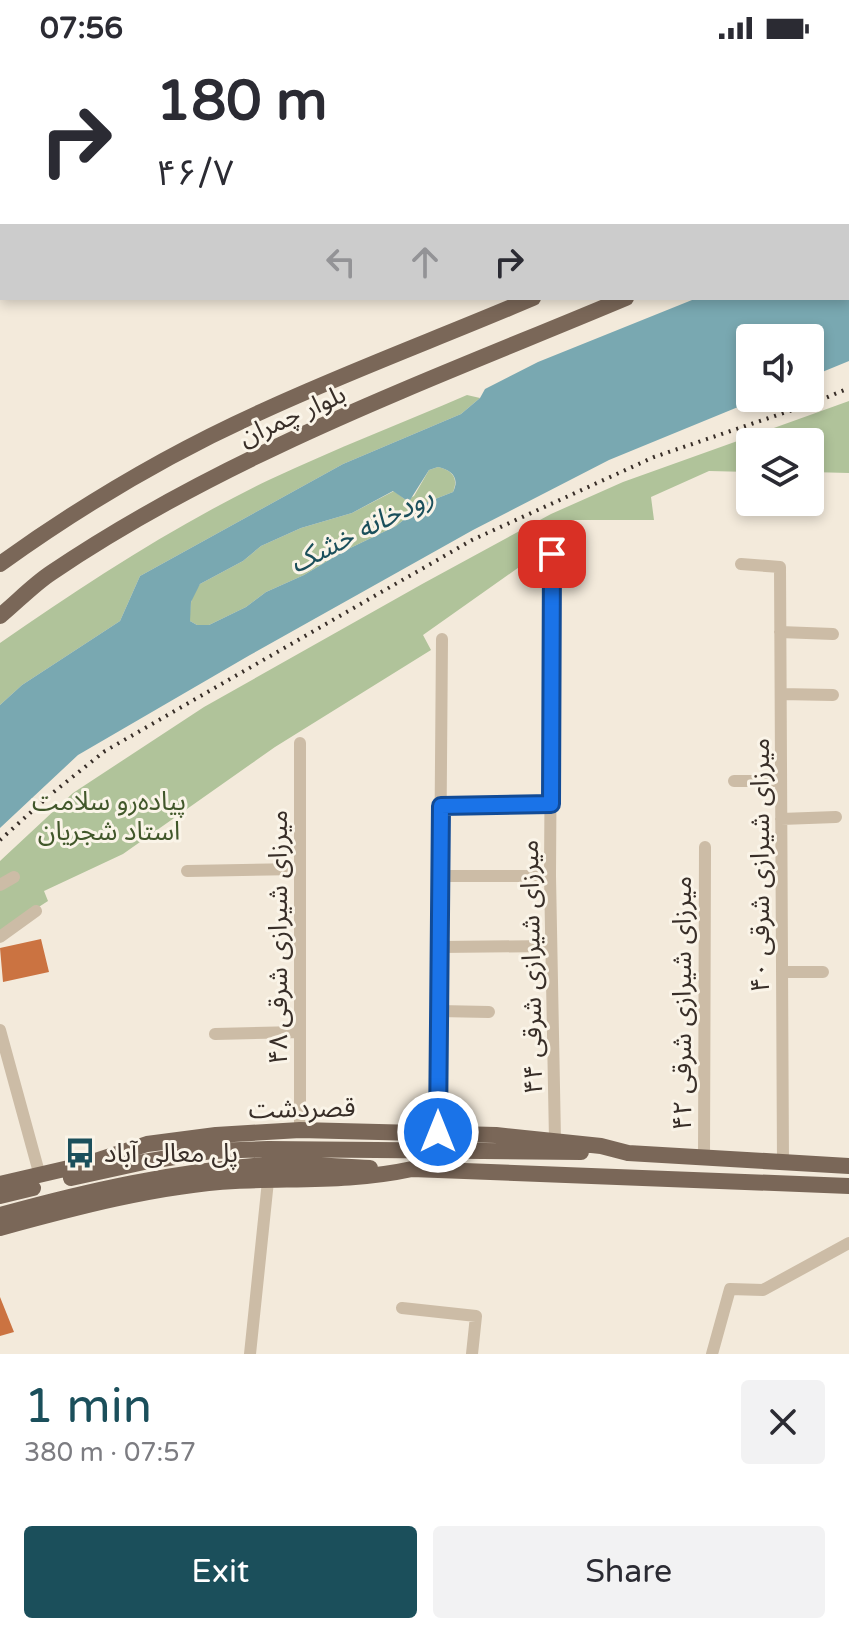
<!DOCTYPE html>
<html lang="en">
<head>
<meta charset="utf-8">
<style>
	body { margin:0; font-family:"Varela Round","Noto Sans Arabic",sans-serif; background:#f2f2f3; color:#2b2b33; height:100vh; display:flex; flex-direction:column; font-size:30px; white-space:nowrap }
	* { box-sizing:border-box; margin:0 }
	p { font-size:26px; color:#7c7c81 }
	.icon { flex:none; width:44px; height:44px; fill:none; stroke:currentColor; stroke-width:2; stroke-linecap:round; stroke-linejoin:round }
	.map { position:relative; height:1298px; overflow:hidden }
	.panel { display:flex; flex-direction:column; background:#fff; flex:1 }
	.panel>* { flex:none }
	.banner { position:absolute; left:0px; top:0px; width:850px; height:244px; box-shadow:0 4px 12px #0003; background:#fff; color:#2b2b33; overflow:hidden }
	.tools { position:absolute; left:736px; top:268px; display:grid; gap:16px }
	.tools a { display:grid; place-items:center; width:88px; height:88px; border-radius:8px; background:#fff; box-shadow:0 4px 12px #0003; font-size:40px }
	.pin { position:absolute; display:grid; place-items:center; width:68px; height:68px; color:#fff; margin:-34px; border-radius:16px; box-shadow:0 4px 12px #0006 }
	.me { position:absolute; width:88px; margin:-44px; rotate:0deg; stroke-linejoin:round; filter:drop-shadow(0 0 6px #0008) }
	.turn { display:flex; align-items:center; gap:28px; height:168px; padding:0 24px; font-size:36px }
	.turn .icon { width:104px; height:104px; stroke-width:2.5 }
	.turn b { display:block; font-size:56px; line-height:68px }
	.lanes { display:flex; align-items:center; height:76px; padding:0 24px; background:#0003; justify-content:center; gap:40px; direction:ltr }
	.lanes .off { opacity:.35 }
	.round { display:grid; place-items:center; flex:none; width:84px; height:84px; border-radius:8px; background:#f2f2f3 }
	.summary { display:flex; align-items:center; justify-content:space-between; height:136px; padding:0 24px }
	h1 { font-size:48px; font-weight:600; line-height:60px; color:#1b4f5b }
	.button { display:flex; gap:16px; margin-top:auto; padding:16px 24px }
	.button a { flex:1; height:92px; border-radius:8px; background:#1b4f5b; color:#fff; font-size:32px; font-weight:600; line-height:92px; text-align:center }
	.button a+a { background:#f2f2f3; color:#2b2b33 }
	.status { display:flex; justify-content:space-between; align-items:center; height:56px; padding:0 40px; background:#fff; direction:ltr }
	.status svg { height:22px; fill:currentColor }
	.map>svg:first-child { display:block }
	.green { fill:#b0c39a }
	.water { fill:#79a8b1; fill-rule:evenodd }
	.lines { fill:none; stroke-linecap:round; stroke-linejoin:round }
	.river { stroke:#79a8b1; stroke-width:22 }
	.building { fill:#cb7341 }
	.minor { stroke:#ccbca6; stroke-width:12 }
	.major { stroke:#7a6758; stroke-width:16 }
	.rail { stroke:#382e28; stroke-width:4; stroke-dasharray:2 6; stroke-linecap:butt }
	.route-casing { stroke:#114b97; stroke-width:20 }
	.route { stroke:#1a73e8; stroke-width:14 }
	.labels { text-anchor:middle; stroke-width:6; stroke-linejoin:round; paint-order:stroke }
	.street-label { font-size:26px; fill:#382e28; stroke:#faf4e8 }
	.park-label { font-size:26px; fill:#41572a; stroke:#faf4e8 }
	.poi-label { font-size:26px; fill:#382e28; stroke:#faf4e8; text-anchor:start }
	.water-label { font-size:28px; font-style:italic; fill:#1b4f5b; stroke:#faf4e8 }
</style>
</head>
<body>
<div class="status"><b>07:56</b><svg viewBox="0 0 49 12"><path d="M0 12V9h3v3zM5 12V6h3v6zM10 12V3h3v9zM15 12V0h3v12zM26 1h20v11H26zM47 4h2v5h-2z"/></svg></div>
<div class="map">
<svg width="849" height="1298" viewBox="0 0 849 1298">
	<rect width="100%" height="100%" fill="#f3eadb"/>
	<!-- green -->
	<path class="green" d="M467 339 480 342 461 358 343 408 140 520 120 565 22 629 0 649V587C87 527 175 469 271 423 335 393 402 367 467 339Z
		M849 345V417L810 416V386H750V416L709 415 651 441 654 464H572L570 499 532 502 423 579 431 594 275 691 123 798 44 835 48 845 0 876V805L73 737 204 651 424 527 551 458 623 426Z
		M438 411C452 414 459 422 453 436L425 447 396 470 344 495 304 519 266 536 246 551 209 569H197L190 565C190 551 190 539 200 528L243 505 261 490 301 472 352 457 394 435 406 444 414 440 429 414Z"/>
	<!-- water -->
	<path class="water" d="M849 185V305L810 321V282H750V342H760L609 404 473 474 250 599 78 699 0 772V649L22 629 120 565 140 520 343 408 461 358 480 342 485 333 538 306 697 242H848ZM438 411C452 414 460 422 453 436L425 447 396 470 344 495 304 519 266 536 246 551 209 569H197L190 565 191 546 200 528 243 505 261 490 301 472 352 457 393 435 406 444H410L429 414Z"/>
	<g class="lines">
		<!-- river -->
		<path class="river" d="M0 105H2"/>
	</g>
	<!-- building -->
	<path class="building" d="M41 883 49 916 3 926 0 892Z
		M0 1241 14 1276 0 1280Z"/>
	<g class="lines">
		<!-- minor -->
		<path class="minor" d="M552 498 550 820 555 1084
			M741 508 780 511 783 1107
			M780 576 833 578
			M781 638 833 639
			M734 725H781
			M441 750 551 748
			M781 763 836 761
			M187 815 300 813
			M440 820H550
			M0 829 14 821
			M0 881 36 855
			M440 891 551 890
			M782 916H823
			M439 955 489 956
			M0 974 40 1120
			M215 978 299 976
			M300 1074V687
			M438 1076 442 583
			M704 1103 705 791
			M402 1252 476 1260 472 1298
			M250 1298 268 1125
			M712 1298 730 1233 763 1234 849 1187"/>
		<!-- major -->
		<path class="major" d="M848 114H849
			M848 150H849
			M0 508C82 449 172 396 263 355 352 314 444 280 533 242
			M0 560C17 546 33 529 51 517 228 397 431 324 626 242
			M71 1122 144 1106 211 1095 268 1093 581 1096
			M0 1128 86 1108 147 1088 216 1079 300 1074 496 1079 601 1090 628 1097 849 1110
			M0 1140 33 1132
			M0 1159C87 1135 175 1115 266 1109 300 1107 336 1111 370 1112
			M0 1172C73 1152 159 1129 235 1125 294 1122 353 1126 412 1113L849 1130"/>
		<!-- rail -->
		<path class="rail" d="M0 784 50 739 105 695 472 484 654 401 816 346 849 332"/>
	</g>
	<g class="lines">
		<!-- route casing -->
		<g class="route-casing">
			<path id="route" d="M438 1076 441 750 551 748 552 498"/>
		</g>
		<!-- route -->
		<use href="#route" class="route"/>
	</g>
	<!-- icons -->
	<defs>
		<g id="bus-bare" transform="scale(2.4)"><path d="M-5-6H5V4H4V6H2V4H-2V6H-4V4H-5ZM-3.5-4V0h7V-4ZM-3.5 1.2v1.5H-2V1.2ZM2 1.2v1.5H3.5V1.2Z" fill="#1b4f5b" stroke="#faf4e8" stroke-width="2.5" paint-order="stroke"/></g>
	</defs>
	<g fill-rule="evenodd">
		<use href="#bus-bare" x="80" y="1097"/>
	</g>
	<g class="labels">
		<!-- street labels -->
		<g class="street-label">
			<text transform="translate(292 359) rotate(-24)" y="9">بلوار چمران</text>
			<text transform="translate(760 809) rotate(-90)" y="9">۴۰ میرزای شیرازی شرقی</text>
			<text transform="translate(278 881) rotate(-90)" y="9">۴۸ میرزای شیرازی شرقی</text>
			<text transform="translate(531 911) rotate(-91)" y="9">۴۴ میرزای شیرازی شرقی</text>
			<text transform="translate(682 947) rotate(-90)" y="9">۴۲ میرزای شیرازی شرقی</text>
			<text transform="translate(302 1052) rotate(-1)" y="9">قصردشت</text>
		</g>
		<!-- park labels -->
		<g class="park-label">
			<text x="109" y="754">پیاده‌رو سلامت<tspan x="109" dy="30">استاد شجریان</tspan></text>
		</g>
		<!-- poi labels -->
		<g class="poi-label">
			<text x="104" y="1106">پل معالی آباد</text>
		</g>
		<!-- water labels -->
		<g class="water-label">
			<text transform="translate(361 473) rotate(-27)" y="10">رودخانه خشک</text>
		</g>
	</g>
</svg>
<div class="tools">
<a><svg class="icon" aria-label="sound" viewBox="0 0 24 24"><path d="M4 9h4l5-4v14l-5-4H4zM17 9q2 3 0 6"/></svg></a>
<a><svg class="icon" aria-label="layers" viewBox="0 0 24 24"><path d="M12 4l9 5-9 5-9-5zM3 14l9 5 9-5"/></svg></a>
</div>
<div class="pin" style="left:552px;top:498px;background:#d93025"><svg class="icon" aria-label="arrive" viewBox="0 0 24 24"><path d="M6 21V4h12l-3 4 3 4H6"/></svg></div>
<svg class="me" style="left:438px;top:1076px" viewBox="-20 -20 40 40"><circle r="17" fill="#1a73e8" stroke="#fff" stroke-width="3"/><path d="M0-11L8 9 0 5-8 9z" fill="#fff"/></svg>
<div class="banner">
<div class="turn"><svg class="icon" aria-label="right" viewBox="0 0 24 24"><path d="M7 20v-9h11M14 6l5 5-5 5"/></svg><div><b>180 m</b>۴۶/۷</div></div>
<div class="lanes"><svg class="icon off" aria-label="left" viewBox="0 0 24 24"><path d="M17 20v-9H6M10 6l-5 5 5 5"/></svg><svg class="icon off" aria-label="ahead" viewBox="0 0 24 24"><path d="M12 20V5M6 11l6-6 6 6"/></svg><svg class="icon" aria-label="right" viewBox="0 0 24 24"><path d="M7 20v-9h11M14 6l5 5-5 5"/></svg></div>
</div>
</div>
<section class="panel">
<div class="summary"><div><h1>1 min</h1><p>380 m · 07:57</p></div><a class="round"><svg class="icon" aria-label="close" viewBox="0 0 24 24"><path d="M6 6l12 12M18 6L6 18"/></svg></a></div>
<div class="button"><a>Exit</a><a>Share</a></div>
</section>
</body>
</html>
